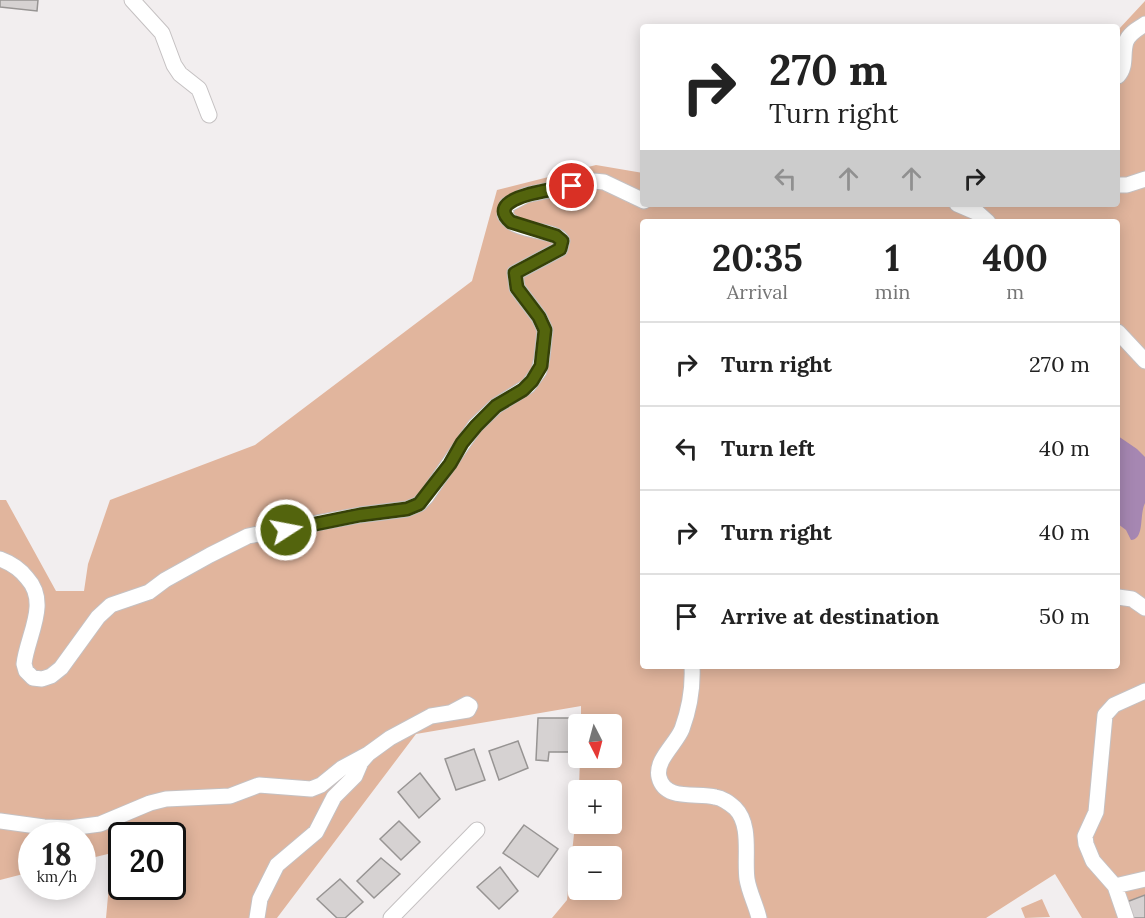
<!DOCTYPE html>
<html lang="en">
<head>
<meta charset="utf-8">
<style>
	body { margin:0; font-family:Lora,serif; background:#f2f2f2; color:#222; height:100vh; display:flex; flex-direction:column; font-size:22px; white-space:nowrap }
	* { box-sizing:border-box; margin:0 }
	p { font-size:20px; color:#767676 }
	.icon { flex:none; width:33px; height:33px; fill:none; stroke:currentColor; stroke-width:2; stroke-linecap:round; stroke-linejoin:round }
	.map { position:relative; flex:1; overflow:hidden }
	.drawer { position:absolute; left:640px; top:219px; width:480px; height:450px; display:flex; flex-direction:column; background:#fff; border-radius:6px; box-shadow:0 3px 15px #0003 }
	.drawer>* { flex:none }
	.hud { position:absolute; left:640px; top:24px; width:480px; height:183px; border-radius:6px; box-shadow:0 3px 15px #0003; background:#fff; color:#222; overflow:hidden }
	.needle { width:39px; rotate:174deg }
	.buttons { position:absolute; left:568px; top:714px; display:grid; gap:12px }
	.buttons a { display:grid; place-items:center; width:54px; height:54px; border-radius:6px; background:#fff; box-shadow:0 3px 15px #0003; font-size:30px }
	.speed { position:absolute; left:18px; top:822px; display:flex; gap:12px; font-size:30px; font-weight:700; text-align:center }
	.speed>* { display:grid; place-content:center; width:78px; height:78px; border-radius:50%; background:#fff; box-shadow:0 3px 15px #0003; line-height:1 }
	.speed small { font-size:15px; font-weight:400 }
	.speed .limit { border:3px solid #111; border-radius:9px; background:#fff; color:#111 }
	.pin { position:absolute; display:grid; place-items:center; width:51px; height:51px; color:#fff; margin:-26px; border:3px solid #fff; border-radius:50%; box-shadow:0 2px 6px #0007 }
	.me { position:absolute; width:66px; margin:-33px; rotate:79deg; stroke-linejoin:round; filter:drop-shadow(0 0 4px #0008) }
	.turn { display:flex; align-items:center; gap:21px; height:126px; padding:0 30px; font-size:27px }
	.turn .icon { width:78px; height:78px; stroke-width:2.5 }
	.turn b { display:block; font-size:42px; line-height:51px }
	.lanes { display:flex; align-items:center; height:57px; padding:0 30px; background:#0003; justify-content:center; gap:30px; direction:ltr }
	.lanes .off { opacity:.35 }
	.eta { display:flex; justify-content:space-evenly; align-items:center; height:102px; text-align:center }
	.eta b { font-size:36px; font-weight:700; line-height:42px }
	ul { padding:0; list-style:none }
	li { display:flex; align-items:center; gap:18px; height:84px; padding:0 30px; border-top:2px solid #e0e0e0 }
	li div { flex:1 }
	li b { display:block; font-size:22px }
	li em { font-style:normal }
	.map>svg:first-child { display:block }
	.green { fill:#e1b59d; fill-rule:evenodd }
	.water { fill:#a687b2 }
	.building { fill:#d6d2d2; stroke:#979493; stroke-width:1.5 }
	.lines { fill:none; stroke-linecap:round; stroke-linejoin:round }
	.minor-casing { stroke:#c5c1c2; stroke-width:17 }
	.minor { stroke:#fff; stroke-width:15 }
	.route-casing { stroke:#364108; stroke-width:15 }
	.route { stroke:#53640d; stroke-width:10 }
</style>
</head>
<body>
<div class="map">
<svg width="1145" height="918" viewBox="0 0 1145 918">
	<rect width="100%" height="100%" fill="#f2eeef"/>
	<!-- green -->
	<path class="green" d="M1145 1V918H1082L1055 874 986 918H552L567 900 579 787 580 758H612V724H581V706L416 734 277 918H106L112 853 83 860 82 836H32L31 872 0 880V500H6L56 591H84L88 564 110 500 255 445 472 281 497 190 596 165 643 173 644 204H1118V30ZM644 222H1118V666H644ZM579 790H612V824H579ZM122 836H172V886H122ZM579 856H612V890H579Z
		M1042 899 1050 917 1025 918 1021 908Z"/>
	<!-- water -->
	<path class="water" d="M1118 436 1137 449 1145 457V503C1139 515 1145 539 1131 540L1126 530 1118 524Z"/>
	<!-- building -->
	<path class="building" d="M0 0H38L37 11 0 7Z
		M538 718H569L570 752H549L548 761 536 760Z
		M518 741 528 768 499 780 489 751Z
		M474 749 485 780 456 790 445 759Z
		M420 773 440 799 419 818 398 792Z
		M399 821 420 842 401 860 380 839Z
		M524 825 558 849 538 877 503 853Z
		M381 858 400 874 374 898 357 881Z
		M500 867 518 891 499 909 477 887Z
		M340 879 363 902 345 918H337L317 899Z
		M1145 895V918H1130L1124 903Z"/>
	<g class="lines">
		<!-- minor casing -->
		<g class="minor-casing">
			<path id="minor" d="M132 0 162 33 174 65 180 74 199 89 209 115
				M1118 76C1127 66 1122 54 1126 42 1129 33 1138 29 1145 24
				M1118 185H1127L1145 179
				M957 204 978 213 988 222
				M1118 332 1145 361
				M0 559C11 563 20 569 27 578 50 603 27 636 24 664L26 671 33 678 42 679 51 676 61 668 98 617 111 605 149 592 165 580 210 555 248 536 360 515 407 509 419 504 426 497 475 426 496 406 528 386 539 371 542 358 545 330 539 317 517 288 515 273 560 249 562 241C554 228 516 234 505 215L507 205 526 195 593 181 604 182 644 201
				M1118 597 1132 599 1145 608
				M692 666C693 686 689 710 682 729 676 744 655 760 659 777 665 802 698 792 715 797 723 798 729 803 735 808 752 825 744 857 747 879 749 892 756 905 759 918
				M1145 691 1114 705 1105 715 1096 812 1085 836 1086 844 1093 861 1115 886 1145 879
				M0 821 44 827 70 828 100 824 150 803 166 799 230 796 259 785 311 789 321 785 342 768 368 754
				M1115 886 1126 918
				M257 918 260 899 277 865 316 832 334 797 355 776 361 762 368 754 390 738 431 716 468 710 470 706 467 704 452 712
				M391 918 477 830"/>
		</g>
		<!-- minor -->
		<use href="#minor" class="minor"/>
	</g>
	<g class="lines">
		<!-- route casing -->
		<g class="route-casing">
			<path id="route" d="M286 530 360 515 407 509 419 504 450 464 462 443 476 426 496 406 523 390 532 381 541 366 545 330 539 317 517 288 515 273 560 249 562 241 556 236 511 222C481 196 559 189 572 186"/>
		</g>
		<!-- route -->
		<use href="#route" class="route"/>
	</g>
</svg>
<div class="buttons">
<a><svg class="needle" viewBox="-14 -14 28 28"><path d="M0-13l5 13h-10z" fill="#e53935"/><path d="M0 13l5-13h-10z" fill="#767676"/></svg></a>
<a>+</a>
<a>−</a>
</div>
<div class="speed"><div>18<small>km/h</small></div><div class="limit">20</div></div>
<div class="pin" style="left:572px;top:186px;background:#d93025"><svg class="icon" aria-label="arrive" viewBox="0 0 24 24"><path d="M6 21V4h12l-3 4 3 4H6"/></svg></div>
<svg class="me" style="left:286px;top:530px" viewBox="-20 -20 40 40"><circle r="17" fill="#53640d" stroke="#fff" stroke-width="3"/><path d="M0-11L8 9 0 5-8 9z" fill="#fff"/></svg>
<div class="hud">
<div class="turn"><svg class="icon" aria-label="right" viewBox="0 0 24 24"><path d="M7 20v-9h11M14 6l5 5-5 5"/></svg><div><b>270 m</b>Turn right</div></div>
<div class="lanes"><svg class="icon off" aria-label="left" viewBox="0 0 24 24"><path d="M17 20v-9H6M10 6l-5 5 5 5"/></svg><svg class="icon off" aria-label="ahead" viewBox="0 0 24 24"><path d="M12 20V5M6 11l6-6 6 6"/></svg><svg class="icon off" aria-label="ahead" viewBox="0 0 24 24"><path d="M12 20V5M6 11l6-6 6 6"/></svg><svg class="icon" aria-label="right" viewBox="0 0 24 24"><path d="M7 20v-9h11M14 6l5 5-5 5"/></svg></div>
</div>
<section class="drawer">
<div class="eta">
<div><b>20:35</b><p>Arrival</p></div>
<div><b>1</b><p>min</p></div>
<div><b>400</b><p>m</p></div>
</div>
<ul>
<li><svg class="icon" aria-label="right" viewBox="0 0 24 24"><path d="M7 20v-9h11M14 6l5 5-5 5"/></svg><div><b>Turn right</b></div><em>270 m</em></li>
<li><svg class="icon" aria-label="left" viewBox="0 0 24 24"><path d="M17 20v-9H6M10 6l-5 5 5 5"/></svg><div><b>Turn left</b></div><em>40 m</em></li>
<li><svg class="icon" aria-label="right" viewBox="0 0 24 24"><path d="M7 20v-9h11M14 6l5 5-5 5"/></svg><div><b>Turn right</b></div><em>40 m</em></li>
<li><svg class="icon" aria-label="arrive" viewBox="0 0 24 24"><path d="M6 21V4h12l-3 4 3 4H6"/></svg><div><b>Arrive at destination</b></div><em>50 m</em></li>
</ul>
</section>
</div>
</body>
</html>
